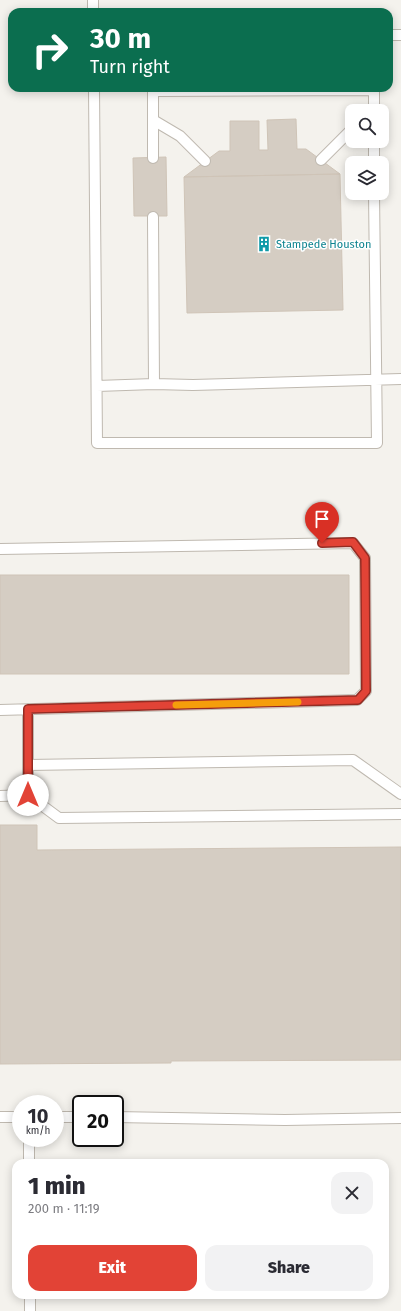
<!DOCTYPE html>
<html lang="en">
<head>
<meta charset="utf-8">
<style>
	body { margin:0; font-family:"Fira Sans",sans-serif; background:#f2f2f3; color:#2b2b33; height:100vh; display:flex; flex-direction:column; font-size:15px; white-space:nowrap }
	* { box-sizing:border-box; margin:0 }
	p { font-size:13px; color:#7c7c81 }
	.icon { flex:none; width:22px; height:22px; fill:none; stroke:currentColor; stroke-width:2; stroke-linecap:round; stroke-linejoin:round }
	.map { position:relative; flex:1; overflow:hidden }
	.sheet { position:absolute; left:12px; top:1159px; width:377px; height:140px; display:flex; flex-direction:column; background:#fff; border-radius:12px; box-shadow:0 2px 10px #0003 }
	.sheet>* { flex:none }
	.banner { position:absolute; left:8px; top:8px; width:385px; height:84px; border-radius:12px; box-shadow:0 2px 10px #0003; background:#0b6e4f; color:#fff; overflow:hidden }
	.buttons { position:absolute; left:345px; top:104px; display:grid; gap:8px }
	.buttons a { display:grid; place-items:center; width:44px; height:44px; border-radius:8px; background:#fff; box-shadow:0 2px 10px #0003; font-size:20px }
	.speed { position:absolute; left:12px; top:1095px; display:flex; gap:8px; font-size:20px; font-weight:700; text-align:center }
	.speed>* { display:grid; place-content:center; width:52px; height:52px; border-radius:50%; background:#fff; box-shadow:0 2px 10px #0003; line-height:1 }
	.speed small { font-size:10px; font-weight:400 }
	.speed .limit { border:2px solid #111; border-radius:6px; background:#fff; color:#111 }
	.pin { position:absolute; display:grid; place-items:center; width:34px; height:34px; color:#fff; margin:-41px -17px; border-radius:50% 50% 50% 0; rotate:-45deg; box-shadow:0 0 4px #0007 }
	.pin .icon { rotate:45deg }
	.me { position:absolute; width:44px; margin:-22px; rotate:0deg; stroke-linejoin:round; filter:drop-shadow(0 0 3px #0008) }
	.turn { display:flex; align-items:center; gap:14px; height:84px; padding:0 16px; font-size:18px }
	.turn .icon { width:52px; height:52px; stroke-width:2.5 }
	.turn b { display:block; font-size:28px; line-height:34px }
	.round { display:grid; place-items:center; flex:none; width:42px; height:42px; border-radius:12px; background:#f2f2f3 }
	.head { display:flex; align-items:center; justify-content:space-between; height:68px; padding:0 16px }
	h1 { font-size:24px; font-weight:800; line-height:30px }
	.cta { display:flex; gap:8px; margin-top:auto; padding:8px 16px }
	.cta a { flex:1; height:46px; border-radius:12px; background:#e24336; color:#fff; font-size:16px; font-weight:800; line-height:46px; text-align:center }
	.cta a+a { background:#f2f2f3; color:#2b2b33 }
	.map>svg:first-child { display:block }
	.building { fill:#d5cdc3; stroke:#cfc4b7 }
	.lines { fill:none; stroke-linecap:round; stroke-linejoin:round }
	.lane-casing { stroke:#bfb9b0; stroke-width:12 }
	.lane { stroke:#fff; stroke-width:10 }
	.route-casing { stroke:#932c23; stroke-width:10 }
	.route { stroke:#e24336; stroke-width:7 }
	.slow { stroke:#f59e0b; stroke-width:7 }
	.labels { text-anchor:middle; stroke-width:3; stroke-linejoin:round; paint-order:stroke }
	.culture-label { font-size:11px; fill:#0d838f; stroke:#fff; text-anchor:start }
</style>
</head>
<body>
<div class="map">
<svg width="401" height="1311" viewBox="0 0 401 1311">
	<rect width="100%" height="100%" fill="#f4f2ed"/>
	<!-- building -->
	<path class="building" d="M296 119 297 149H306L340 174 184 177 219 151H230V121H259V150H268L267 120Z
		M166 157 167 216H134L133 158Z
		M340 174 343 310 187 313 184 177Z
		M0 575H349V674H0Z
		M0 825H37V850L401 847V1060L171 1061V1063L0 1064Z"/>
	<g class="lines">
		<!-- lane casing -->
		<g class="lane-casing">
			<path id="lane" d="M93 0V12
				M389 35H401
				M94 88 97 443H377L374 193
				M153 88V91L374 90
				M153 91V158
				M374 111V88
				M153 120 180 136 205 161
				M374 141V163
				M321 160 352 129
				M153 217 154 384 193 385 401 379
				M97 386 154 384
				M0 549 353 543 365 558 366 691 357 700 0 710
				M28 709V795
				M28 765 353 760 401 794
				M0 796 28 795 59 818 401 814
				M0 1117H21
				M55 1117H81
				M115 1117 285 1120 401 1118
				M29 1138V1163
				M30 1295V1311"/>
		</g>
		<!-- lane -->
		<use href="#lane" class="lane"/>
	</g>
	<g class="lines">
		<!-- route casing -->
		<g class="route-casing">
			<path id="route" d="M28 795V709L358 700 366 691 365 558 353 542 322 543"/>
		</g>
		<!-- route -->
		<use href="#route" class="route"/>
		<!-- slow -->
		<path class="slow" d="M176 705 298 702"/>
	</g>
	<!-- icons -->
	<defs>
		<g id="building-bare" transform="scale(1.2)"><path d="M-4-6H4V6H1V3H-1V6H-4ZM-2.5-4.3h1.7v1.8h-1.7ZM.8-4.3h1.7v1.8H.8ZM-2.5-1h1.7V.8h-1.7ZM.8-1h1.7V.8H.8Z" fill="#0f9aa8" stroke="#fff" stroke-width="2.5" paint-order="stroke"/></g>
	</defs>
	<g fill-rule="evenodd">
		<use href="#building-bare" x="264" y="244"/>
	</g>
	<g class="labels">
		<!-- culture labels -->
		<g class="culture-label">
			<text x="276" y="248">Stampede Houston</text>
		</g>
	</g>
</svg>
<div class="buttons">
<a><svg class="icon" aria-label="search" viewBox="0 0 24 24"><circle cx="10" cy="10" r="6"/><path d="M15 15l6 6"/></svg></a>
<a><svg class="icon" aria-label="layers" viewBox="0 0 24 24"><path d="M12 4l9 5-9 5-9-5zM3 14l9 5 9-5"/></svg></a>
</div>
<div class="speed"><div>10<small>km/h</small></div><div class="limit">20</div></div>
<div class="pin" style="left:322px;top:543px;background:#d93025"><svg class="icon" aria-label="arrive" viewBox="0 0 24 24"><path d="M6 21V4h12l-3 4 3 4H6"/></svg></div>
<svg class="me" style="left:28px;top:795px" viewBox="-20 -20 40 40"><circle r="19" fill="#fff"/><path d="M0-13L10 11 0 6-10 11z" fill="#e24336"/></svg>
<div class="banner">
<div class="turn"><svg class="icon" aria-label="right" viewBox="0 0 24 24"><path d="M7 20v-9h11M14 6l5 5-5 5"/></svg><div><b>30 m</b>Turn right</div></div>
</div>
<section class="sheet">
<div class="head"><div><h1>1 min</h1><p>200 m · 11:19</p></div><a class="round"><svg class="icon" aria-label="close" viewBox="0 0 24 24"><path d="M6 6l12 12M18 6L6 18"/></svg></a></div>
<div class="cta"><a>Exit</a><a>Share</a></div>
</section>
</div>
</body>
</html>
